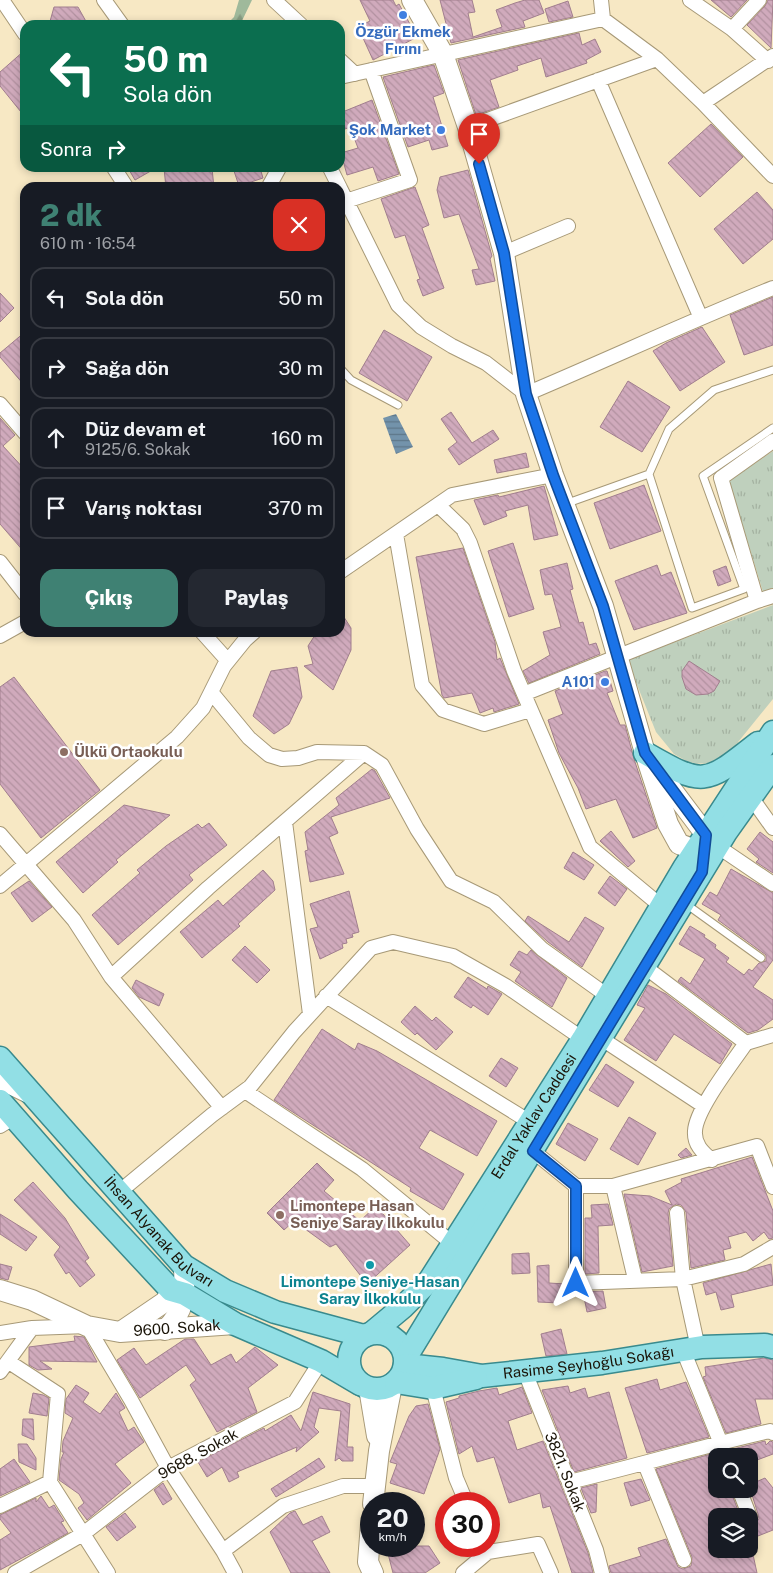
<!DOCTYPE html>
<html lang="tr">
<head>
<meta charset="utf-8">
<style>
	body { margin:0; font-family:"Public Sans",sans-serif; background:#242831; color:#f1f3f6; height:100vh; display:flex; flex-direction:column; font-size:19px; white-space:nowrap }
	* { box-sizing:border-box; margin:0 }
	p { font-size:16px; color:#9ea1a6 }
	.icon { flex:none; width:28px; height:28px; fill:none; stroke:currentColor; stroke-width:2; stroke-linecap:round; stroke-linejoin:round }
	.map { position:relative; flex:1; overflow:hidden }
	.drawer { position:absolute; left:20px; top:182px; width:325px; height:455px; display:flex; flex-direction:column; background:#171b24; border-radius:15px; box-shadow:0 2px 8px #0003 }
	.drawer>* { flex:none }
	.hud { position:absolute; left:20px; top:20px; width:325px; height:152px; border-radius:15px; box-shadow:0 2px 8px #0003; background:#0b6e4f; color:#fff; overflow:hidden }
	.buttons { position:absolute; left:708px; top:1448px; display:grid; gap:10px }
	.buttons a { display:grid; place-items:center; width:50px; height:50px; border-radius:10px; background:#171b24; box-shadow:0 2px 8px #0003; font-size:25px }
	.speed { position:absolute; left:360px; top:1492px; display:flex; gap:10px; font-size:25px; font-weight:700; text-align:center }
	.speed>* { display:grid; place-content:center; width:65px; height:65px; border-radius:50%; background:#171b24; box-shadow:0 2px 8px #0003; line-height:1 }
	.speed small { font-size:12px; font-weight:400 }
	.speed .limit { border:8px solid #d22; background:#fff; color:#111 }
	.pin { position:absolute; display:grid; place-items:center; width:42px; height:42px; color:#fff; margin:-51px -21px; border-radius:50% 50% 50% 0; rotate:-45deg; box-shadow:0 0 5px #0007 }
	.pin .icon { rotate:45deg }
	.me { position:absolute; width:55px; margin:-28px; rotate:0deg; stroke-linejoin:round; filter:drop-shadow(0 0 4px #0008) }
	.turn { display:flex; align-items:center; gap:18px; height:105px; padding:0 20px; font-size:22px }
	.turn .icon { width:65px; height:65px; stroke-width:2.5 }
	.turn b { display:block; font-size:35px; line-height:42px }
	.then { display:flex; align-items:center; height:48px; padding:0 20px; background:#0003; gap:10px; font-size:19px }
	.round { display:grid; place-items:center; flex:none; width:52px; height:52px; border-radius:15px; background:#242831 }
	.head { display:flex; align-items:center; justify-content:space-between; height:85px; padding:0 20px }
	h1 { font-size:30px; font-weight:800; line-height:38px; color:#3f8173 }
	.cta { display:flex; gap:10px; margin-top:auto; padding:10px 20px }
	.cta a { flex:1; height:58px; border-radius:15px; background:#3f8173; color:#fff; font-size:20px; font-weight:800; line-height:58px; text-align:center }
	.cta a+a { background:#242831; color:#f1f3f6 }
	ul { padding:0; list-style:none }
	li { display:flex; align-items:center; gap:15px; height:62px; margin:0 10px 8px; padding:0 10px; border:2px solid #363941; border-radius:15px }
	li div { flex:1 }
	li b { display:block; font-size:19px }
	li em { font-style:normal }
	.map>svg:first-child { display:block }
	.forest { fill:url(#forest-firs) }
	.park { fill:url(#park-tufts) }
	.water { fill:url(#water-rules) }
	.building { fill:url(#building-back-hatch); stroke:#a17e8e }
	.lines { fill:none; stroke-linecap:round; stroke-linejoin:round }
	.lane-casing { stroke:#a79977; stroke-width:9 }
	.street-casing { stroke:#a79977; stroke-width:16 }
	.secondary-casing { stroke:#a79977; stroke-width:22 }
	.primary-casing { stroke:#398a8d; stroke-width:25 }
	.lane { stroke:#fff; stroke-width:7 }
	.street { stroke:#fff; stroke-width:14 }
	.secondary { stroke:#fff; stroke-width:20 }
	.primary { stroke:#92dfe5; stroke-width:22 }
	.route-casing { stroke:#114b97; stroke-width:12 }
	.route { stroke:#1a73e8; stroke-width:9 }
	.shop-dot { fill:#3f7fe0; stroke:#fff; stroke-width:2 }
	.education-dot { fill:#8d6e63; stroke:#fff; stroke-width:2 }
	.culture-dot { fill:#0f9aa8; stroke:#fff; stroke-width:2 }
	.labels { text-anchor:middle; stroke-width:5; stroke-linejoin:round; paint-order:stroke }
	.shop-label { font-size:15px; font-weight:bold; fill:#366cbe; stroke:#fff; text-anchor:end }
	.education-label { font-size:15px; font-weight:bold; fill:#785e54; stroke:#fff; text-anchor:start }
	.street-label { font-size:15px; fill:#1a1408; stroke:#fff }
	.culture-label { font-size:15px; font-weight:bold; fill:#0d838f; stroke:#fff }
</style>
</head>
<body>
<div class="map">
<svg width="773" height="1573" viewBox="0 0 773 1573">
	<defs>
		<pattern id="forest-firs" width="22" height="20" patternUnits="userSpaceOnUse" patternTransform="scale(1.25)"><rect width="22" height="20" fill="#9fb99b"/><path d="M5 1l3.5 6h-7zM16 11l3.5 6h-7z" fill="#889e84"/></pattern>
		<pattern id="park-tufts" width="24" height="20" patternUnits="userSpaceOnUse" patternTransform="scale(1.25)"><rect width="24" height="20" fill="#bfd0bd"/><path d="M3 7l-1-3M5 7V3M7 7l1-3M15 17l-1-3M17 17v-4M19 17l1-3" fill="none" stroke="#a4b2a1"/></pattern>
		<pattern id="water-rules" width="6" height="5" patternUnits="userSpaceOnUse" patternTransform="scale(1.25)"><rect width="6" height="5" fill="#7393ab"/><path d="M0 2.5h6" fill="none" stroke="#5e7789"/></pattern>
		<pattern id="building-back-hatch" width="6" height="6" patternUnits="userSpaceOnUse" patternTransform="scale(1.25)"><rect width="6" height="6" fill="#d0aabc"/><path d="M-1 5l2 2M0 0l6 6M5-1l2 2" fill="none" stroke="#b291a0"/></pattern>
	</defs>
	<rect width="100%" height="100%" fill="#f7e8c4"/>
	<!-- forest -->
	<path class="forest" d="M239 0H252L240 25H226L234 17Z"/>
	<!-- park -->
	<path class="park" d="M773 451V588L763 592 729 481Z
		M773 605V699L730 752 708 763 692 764 674 754 656 732 627 660Z"/>
	<!-- water -->
	<path class="water" d="M396 414 413 447 396 454 383 418Z"/>
	<!-- building -->
	<path class="building" d="M360 0H393L396 6 399 4 417 37 373 60 358 27 370 21Z
		M440 0H472L475 12 468 13 473 37 502 27 496 10 515 3 525 0H539L544 13 523 21 525 27 451 43Z
		M711 0H747L731 17Z
		M768 0H773L771 48 747 25 765 6Z
		M568 1 573 17 549 22 545 9Z
		M54 7H78L88 25H49Z
		M579 33 582 45 595 39 601 52 586 60 587 63 546 77 541 58 517 66 518 70 490 80 499 107 476 115 458 60Z
		M25 50V117L0 86V72Z
		M434 65 444 93 433 97 448 146 432 150 429 140 408 147 383 77Z
		M372 100 399 174 378 181 373 167 347 175 341 153 358 148 350 127 340 131V113Z
		M711 124 743 157 700 197 668 163Z
		M128 168H156L135 180Z
		M164 168H212L214 188H166Z
		M233 168H260L263 178 239 186Z
		M468 170 492 256 490 259 495 281 476 285 472 270 479 269 459 214 444 218 437 190 440 177Z
		M415 187 429 225 422 228 444 288 423 296 417 280 420 279 405 235 395 238 381 199Z
		M757 192 773 210V239L743 264 714 229Z
		M0 293 14 308 0 322Z
		M773 297V345L744 355 730 315Z
		M702 327 725 362 680 391 653 351 666 343Z
		M384 330 432 357 407 401 359 373Z
		M25 332V386L0 357V353Z
		M628 381 670 407 642 452 600 427Z
		M451 412 472 443 493 430 499 439 459 465 448 449 457 442 441 419Z
		M0 418 15 435 3 446 25 470V553L0 524Z
		M526 453 529 467 497 473 494 460Z
		M644 485 661 531 610 549 594 503Z
		M544 486 558 535 534 540 528 505 505 511 507 516 484 525 474 500 498 495 499 497Z
		M513 543 534 609 509 617 488 551Z
		M463 548 495 642 497 660 500 658 519 704 494 712 493 708 480 713 472 693 444 698 442 695 416 557Z
		M567 563 573 589 570 590 579 623 583 622 589 645 596 643 600 654 529 683 523 671 550 655 543 632 561 627 552 594 545 595 540 570Z
		M657 565 661 576 671 572 687 613 634 630 615 581Z
		M726 566 731 581 718 586 713 571Z
		M340 611 351 628V650L333 690 304 666 313 664 308 646 317 632H340Z
		M689 661 720 681 714 691 708 694 696 695 686 689 682 677V671Z
		M297 667 302 697 289 724 274 734 253 716 271 671Z
		M605 671H607L613 691 607 693 620 725H625L634 759 657 828 633 838 616 799 586 809 578 788 559 753 548 720 563 714 555 691Z
		M14 677 100 790 41 838 0 784V687Z
		M372 769 375 771 390 798 331 817 338 833 329 837 344 874 310 882 305 851 308 850 305 832 339 805 336 798Z
		M124 805 170 815 116 860 118 862 83 893 56 862Z
		M209 823 227 845 189 875 193 880 118 945 92 915 140 873 137 870 166 846 198 824 202 828Z
		M611 831 635 861 628 867 600 841Z
		M760 832 773 842V873L756 862 759 859 747 849Z
		M573 852 594 865 584 880 564 868Z
		M731 869 773 893V960L753 987 773 1000V1019L758 1030 748 1033 678 981 681 977 690 984 705 959 679 944 690 926 705 935 704 937 716 945 715 948 729 958 726 962 744 975 749 969 752 971 759 963 766 961V955L718 920 721 915 702 904 710 892 717 896Z
		M263 870 273 881 275 890 238 924 240 926 202 958 180 932 218 900 223 906Z
		M610 876 627 889 615 906 598 893Z
		M29 881 52 907 32 922 11 893Z
		M349 891 359 932 352 934 353 937 346 939 347 943 342 944 343 948 320 959 310 929 318 927 310 904Z
		M528 916 569 942 585 917 604 928 582 967 548 942 525 921Z
		M245 946 270 970 257 983 232 960Z
		M531 950 567 978 552 1007 515 981 521 972 510 965 519 951 527 955Z
		M468 977 487 989 488 986 502 994 488 1015 473 1005 471 1008 454 997Z
		M136 980 164 994 159 1006 139 997 132 988Z
		M648 985 666 994 732 1044 720 1064 674 1034 656 1061 624 1040 645 1008 637 1005Z
		M415 1006 432 1021 436 1017 453 1032 436 1050 417 1033 415 1035 401 1022Z
		M322 1029 355 1050 358 1043 377 1051 497 1121 477 1156 430 1130 419 1148 464 1174 443 1210 410 1191 411 1188 274 1100Z
		M501 1058 518 1068 506 1087 489 1076Z
		M606 1064 634 1082 618 1107 589 1090Z
		M629 1117 656 1133 638 1165 610 1149Z
		M568 1123 598 1139 585 1161 556 1144Z
		M686 1148 692 1155 681 1158 678 1155Z
		M752 1157 773 1211V1238L769 1239 764 1232 753 1241 746 1232 728 1237 731 1248 723 1250 725 1260 691 1268 686 1212 681 1205 676 1204 669 1209 668 1213 673 1266 642 1272 624 1194 650 1196 672 1205 665 1191 682 1182 681 1179Z
		M317 1163 334 1180 324 1191 360 1221 376 1206 410 1245 367 1284 336 1244 330 1247 294 1221 284 1230 267 1213Z
		M33 1182 65 1218 89 1258 85 1261 95 1275 80 1287 69 1272 66 1274 54 1255 60 1247 14 1200Z
		M608 1204 613 1225 598 1226 599 1273 585 1274V1218H592L591 1205Z
		M0 1214 37 1237 26 1251 0 1234Z
		M529 1253 530 1273 512 1274V1254Z
		M0 1264 12 1267 8 1280 0 1278Z
		M771 1264 773 1285 731 1295 734 1307 721 1310 716 1292 706 1295 703 1283Z
		M549 1265V1283L565 1284 560 1303 538 1302 537 1266Z
		M603 1291 606 1308 587 1312 583 1292Z
		M561 1329 567 1354 546 1356 541 1334Z
		M74 1336 84 1337 97 1362 40 1361 52 1369 38 1370 29 1365V1347L75 1341Z
		M185 1339H194L211 1365 231 1354 236 1363 255 1347 278 1365 248 1388 257 1412 217 1432 190 1385 196 1380 186 1365 140 1398 117 1360 134 1348 146 1365Z
		M764 1358 773 1360V1399H755L761 1424 726 1433 703 1377 706 1376 705 1367Z
		M657 1379 660 1390 686 1382 709 1437 647 1453 625 1388Z
		M76 1385 89 1393 83 1402 100 1414 116 1393 125 1408 119 1412 128 1431 134 1427 144 1442 115 1464 131 1483 87 1520 78 1508 84 1503 79 1494 59 1480 61 1459 64 1452H62L63 1441 73 1418 65 1413 66 1399Z
		M568 1386 570 1393 585 1388 588 1398 609 1392 627 1458 574 1472 542 1390Z
		M522 1387 532 1413 508 1421 517 1450 543 1441 588 1553 593 1573H572L550 1506 543 1508 540 1493 509 1503 494 1457 477 1462 472 1446 459 1454 446 1402 459 1398V1396L479 1391 497 1388 499 1395Z
		M313 1392 350 1404 347 1447H353V1461H342L339 1458 335 1461 341 1411 319 1408 314 1427 319 1432 296 1452 297 1447 237 1472 239 1477 229 1482 222 1467 207 1477 198 1462 264 1428 265 1431 291 1415 301 1431Z
		M33 1393 43 1395 49 1398 47 1416 29 1413Z
		M428 1404 440 1449 424 1494 390 1483 397 1464 390 1462 409 1416 416 1406Z
		M23 1419H33L34 1440 22 1435Z
		M765 1441 766 1445 770 1441 773 1442V1454L749 1463V1456H735L733 1449Z
		M18 1444H27L36 1458V1470L19 1462Z
		M715 1453 716 1489H730L740 1516H713L716 1528 719 1557 752 1550 757 1573H611L609 1566 641 1556 638 1548 666 1539 678 1567 683 1569 691 1566 692 1557 656 1469Z
		M319 1458 325 1467 276 1497 271 1489Z
		M14 1459 30 1482 0 1496V1469Z
		M765 1478 773 1488V1530L758 1536 754 1525 759 1519 758 1514 749 1485Z
		M641 1479 650 1500 631 1506 624 1483Z
		M163 1483 172 1499 163 1505 154 1490Z
		M597 1484 596 1512 591 1513 581 1488Z
		M41 1496 49 1508 54 1505 64 1521 61 1522 68 1533 0 1570V1540L11 1533 0 1519V1515L36 1498V1502Z
		M295 1511 303 1525 322 1516 330 1532 312 1541 330 1573H291L270 1532 290 1513Z
		M125 1513 136 1527 117 1541 106 1527Z
		M386 1546H429L440 1563 425 1573H393Z"/>
	<g class="lines">
		<!-- lane casing -->
		<g class="lane-casing">
			<path id="lane" d="M340 368 351 380 398 405
				M773 370 714 390 669 429 649 474 692 608 744 589 703 476 773 428
				M565 504 649 474
				M686 904 761 958"/>
		</g>
		<!-- street casing -->
		<g class="street-casing">
			<path id="street" d="M2 0 25 34
				M104 0 122 25
				M274 0 301 25
				M601 0 603 19 657 59 703 103 773 56
				M690 0 732 29 768 61
				M732 29 759 0
				M340 60 355 74
				M340 77 603 19
				M598 80 700 316
				M703 103 773 176
				M468 127 657 59
				M114 168 127 188
				M330 168 340 188
				M268 188 279 168
				M340 188 398 305 421 327 452 346 486 363 526 394C609 359 690 321 773 288
				M346 201 410 180 371 70
				M504 253 568 226
				M0 404 25 433
				M438 505 463 529 470 543 514 671 590 847 661 906
				M396 534 422 685 443 710 484 724 530 710
				M0 562 25 594
				M340 572 452 495 553 475
				M757 601 773 596
				M202 632 228 661
				M0 636 25 622
				M211 692 249 738 269 755 282 759 298 758 317 752 364 753 382 765 417 829 451 881 494 902 542 949 609 997
				M526 693 757 601 721 478 773 441
				M751 797 773 828
				M285 822 310 1014
				M0 834 74 920 111 977 222 1108
				M717 846 773 884
				M0 886 177 737 203 708 224 666 245 640 254 632
				M645 967 746 1043C733 1062 696 1109 695 1131 694 1144 702 1152 712 1160
				M111 977 208 888 364 753
				M326 996 530 1122
				M602 1039 704 1106
				M746 1043 773 1035
				M245 1091 362 1169 453 1244
				M0 1126 13 1118
				M533 1151 576 1186H613L757 1146 773 1187
				M576 1186V1283L683 1279 744 1264 773 1247
				M613 1186 635 1279
				M118 1193 212 1115 250 1087 294 1032 371 948 393 942 453 956 506 986 583 1039
				M677 1213 683 1279 698 1348
				M0 1333 32 1328 87 1326 131 1400 168 1468 223 1551 235 1573
				M683 1350 726 1456
				M9 1362 58 1394 50 1482
				M0 1372 32 1328
				M525 1372 596 1550 602 1573
				M433 1388 456 1478 467 1504
				M645 1464 684 1560
				M569 1482C637 1466 703 1446 770 1431L773 1433
				M739 1489 750 1517
				M0 1506 50 1482 108 1573
				M223 1551 283 1506 343 1486H375
				M15 1573 83 1534 168 1468 295 1402 321 1361
				M463 1573 488 1552 538 1544 551 1573"/>
		</g>
		<!-- secondary casing -->
		<g class="secondary-casing">
			<g id="secondary">
				<path d="M412 0 443 54 468 127 504 253 526 394 553 475 603 606 645 753 668 824 679 844C690 848 700 853 710 845"/>
				<path d="M654 766 706 835 704 850"/>
				<path d="M0 1079 29 1093"/>
				<path id="s1" d="M0 1290 32 1300 87 1326 120 1332 235 1324"/>
				<path d="M165 1330C186 1311 185 1292 184 1266"/>
				<path d="M122 1331 166 1301 171 1290"/>
				<path d="M369 1388 377 1436"/>
				<path d="M373 1504 379 1451 392 1385"/>
				<path d="M371 1524 368 1562 373 1573"/>
			</g>
		</g>
		<!-- primary casing -->
		<g class="primary-casing">
			<g id="primary">
				<path d="M645 753C704 787 705 785 758 743"/>
				<path id="s2" d="M0 1058 184 1266 225 1291 275 1312 364 1336"/>
				<path d="M0 1101 78 1190 171 1290 185 1294 235 1324 321 1361 360 1384"/>
				<path id="s3" d="M373 1332 403 1307 430 1280 583 1039 684 868 773 732"/>
				<circle cx="377" cy="1361" r="28"/>
				<path d="M406 1357 726 832 773 766"/>
				<path id="s4" d="M405 1365 443 1369 482 1376 602 1363 702 1347 765 1345 773 1347"/>
				<path d="M396 1382 433 1388 476 1378"/>
			</g>
		</g>
		<!-- lane -->
		<use href="#lane" class="lane"/>
		<!-- street -->
		<use href="#street" class="street"/>
		<!-- secondary -->
		<use href="#secondary" class="secondary"/>
		<!-- primary -->
		<use href="#primary" class="primary"/>
	</g>
	<g class="lines">
		<!-- route casing -->
		<g class="route-casing">
			<path id="route" d="M479 164 504 253 526 394 553 475 603 606 645 753 706 835 702 872 533 1151 576 1186V1283"/>
		</g>
		<!-- route -->
		<use href="#route" class="route"/>
	</g>
	<!-- markers -->
	<g class="shop-dot">
		<circle cx="403" cy="15" r="5"/>
		<circle cx="441" cy="130" r="5"/>
		<circle cx="605" cy="682" r="5"/>
	</g>
	<g class="education-dot">
		<circle cx="64" cy="752" r="5"/>
		<circle cx="280" cy="1215" r="5"/>
	</g>
	<circle class="culture-dot" cx="370" cy="1265" r="5"/>
	<g class="labels">
		<!-- shop labels -->
		<g class="shop-label">
			<text x="403" y="37" text-anchor="middle">Özgür Ekmek<tspan x="403" dy="17">Fırını</tspan></text>
			<text x="431" y="135">Şok Market</text>
			<text x="595" y="687">A101</text>
		</g>
		<!-- education labels -->
		<g class="education-label">
			<text x="74" y="757">Ülkü Ortaokulu</text>
			<text x="290" y="1211">Limontepe Hasan<tspan x="290" dy="17">Seniye Saray İlkokulu</tspan></text>
		</g>
		<!-- street labels -->
		<g class="street-label">
			<text dy="5" stroke="none"><textPath href="#s3" startOffset="271">Erdal Yaklav Caddesi</textPath></text>
			<text dy="5" stroke="none"><textPath href="#s2" startOffset="236">İhsan Alyanak Bulvarı</textPath></text>
			<text dy="5" stroke="none"><textPath href="#s1" startOffset="185">9600. Sokak</textPath></text>
			<text dy="5" stroke="none"><textPath href="#s4" startOffset="185">Rasime Şeyhoğlu Sokağı</textPath></text>
			<text transform="translate(198 1454) rotate(-29)" y="5">9688. Sokak</text>
			<text transform="translate(565 1472) rotate(68)" y="5">3821. Sokak</text>
		</g>
		<!-- culture labels -->
		<g class="culture-label">
			<text x="370" y="1287">Limontepe Seniye-Hasan<tspan x="370" dy="17">Saray İlkokulu</tspan></text>
		</g>
	</g>
</svg>
<div class="buttons">
<a><svg class="icon" aria-label="search" viewBox="0 0 24 24"><circle cx="10" cy="10" r="6"/><path d="M15 15l6 6"/></svg></a>
<a><svg class="icon" aria-label="layers" viewBox="0 0 24 24"><path d="M12 4l9 5-9 5-9-5zM3 14l9 5 9-5"/></svg></a>
</div>
<div class="speed"><div>20<small>km/h</small></div><div class="limit">30</div></div>
<div class="pin" style="left:479px;top:164px;background:#d93025"><svg class="icon" aria-label="arrive" viewBox="0 0 24 24"><path d="M6 21V4h12l-3 4 3 4H6"/></svg></div>
<svg class="me" style="left:576px;top:1283px" viewBox="-20 -20 40 40"><path d="M0-17L14 15 0 8-14 15z" fill="#1a73e8" stroke="#fff" stroke-width="4"/></svg>
<div class="hud">
<div class="turn"><svg class="icon" aria-label="left" viewBox="0 0 24 24"><path d="M17 20v-9H6M10 6l-5 5 5 5"/></svg><div><b>50 m</b>Sola dön</div></div>
<div class="then">Sonra<svg class="icon" aria-label="right" viewBox="0 0 24 24"><path d="M7 20v-9h11M14 6l5 5-5 5"/></svg></div>
</div>
<section class="drawer">
<div class="head"><div><h1>2 dk</h1><p>610 m · 16:54</p></div><a class="round" style="background:#d93025;color:#fff"><svg class="icon" aria-label="close" viewBox="0 0 24 24"><path d="M6 6l12 12M18 6L6 18"/></svg></a></div>
<ul>
<li><svg class="icon" aria-label="left" viewBox="0 0 24 24"><path d="M17 20v-9H6M10 6l-5 5 5 5"/></svg><div><b>Sola dön</b></div><em>50 m</em></li>
<li><svg class="icon" aria-label="right" viewBox="0 0 24 24"><path d="M7 20v-9h11M14 6l5 5-5 5"/></svg><div><b>Sağa dön</b></div><em>30 m</em></li>
<li><svg class="icon" aria-label="ahead" viewBox="0 0 24 24"><path d="M12 20V5M6 11l6-6 6 6"/></svg><div><b>Düz devam et</b><p>9125/6. Sokak</p></div><em>160 m</em></li>
<li><svg class="icon" aria-label="arrive" viewBox="0 0 24 24"><path d="M6 21V4h12l-3 4 3 4H6"/></svg><div><b>Varış noktası</b></div><em>370 m</em></li>
</ul>
<div class="cta"><a>Çıkış</a><a>Paylaş</a></div>
</section>
</div>
</body>
</html>
